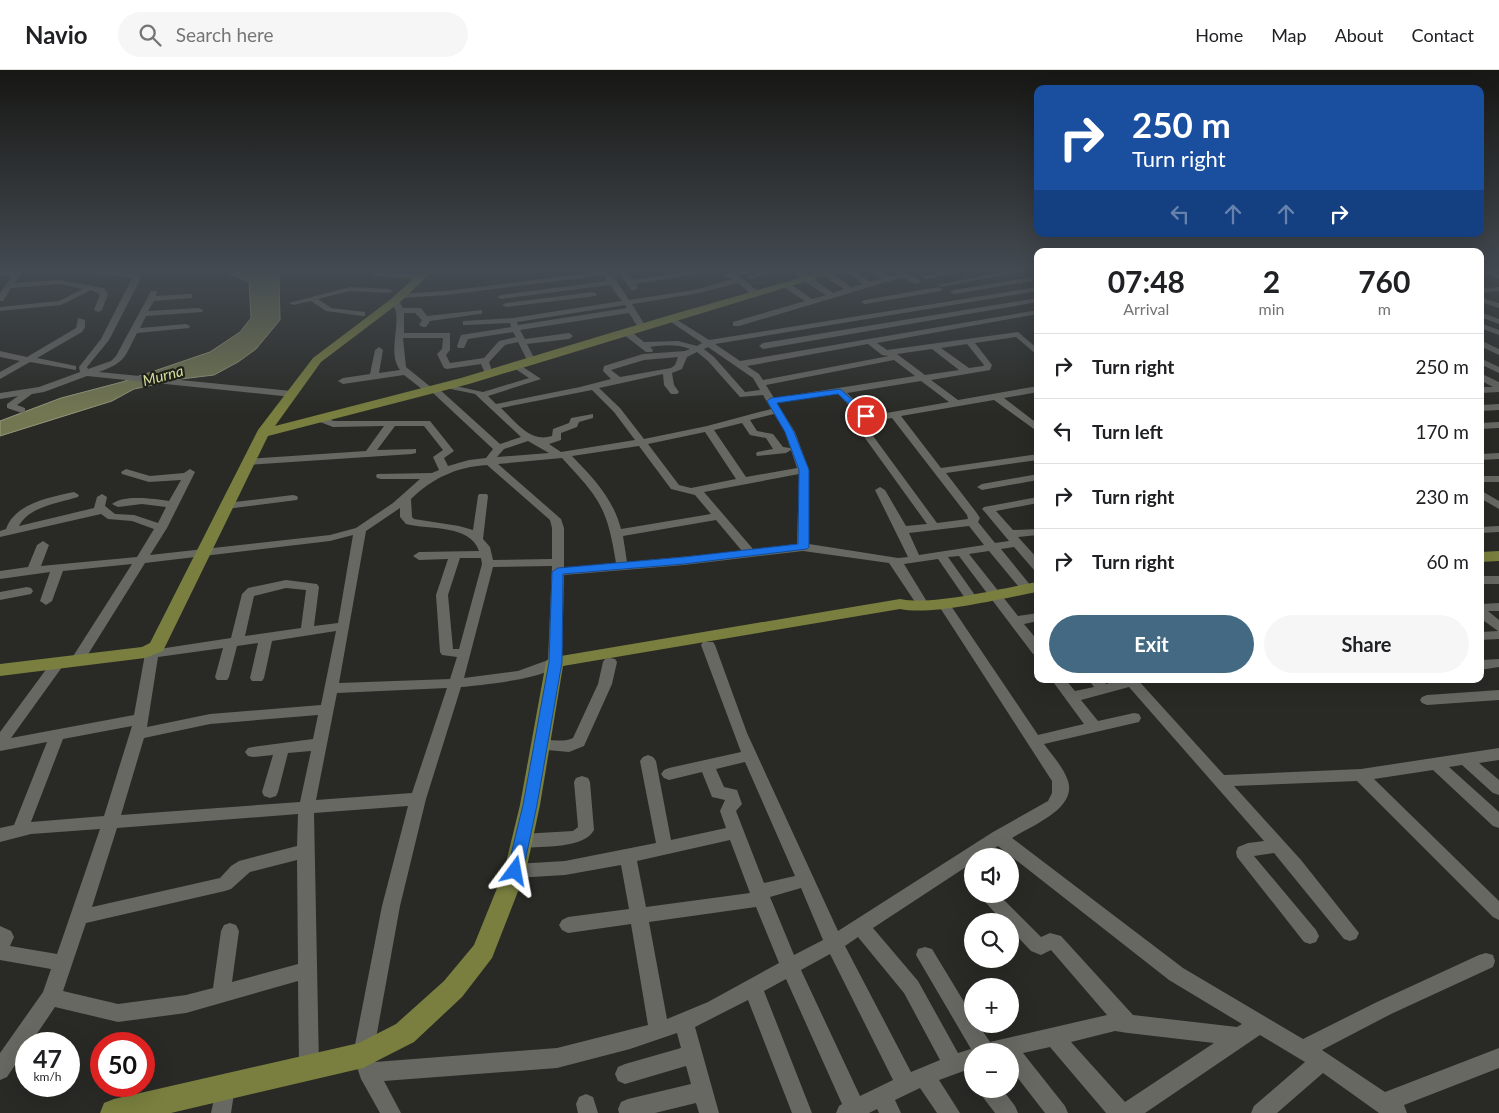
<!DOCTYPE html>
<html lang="en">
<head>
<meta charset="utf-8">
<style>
	body { margin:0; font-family:Lato,sans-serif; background:#f6f6f6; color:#202124; height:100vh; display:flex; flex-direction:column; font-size:19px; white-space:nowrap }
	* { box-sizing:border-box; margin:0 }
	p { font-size:16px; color:#757577 }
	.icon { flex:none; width:28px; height:28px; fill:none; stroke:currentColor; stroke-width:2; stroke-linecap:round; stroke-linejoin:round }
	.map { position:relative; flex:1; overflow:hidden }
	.drawer { position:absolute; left:1034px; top:178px; width:450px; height:435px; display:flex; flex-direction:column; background:#fff; border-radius:10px; box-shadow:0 5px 20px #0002 }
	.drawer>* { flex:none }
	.hud { position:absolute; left:1034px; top:15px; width:450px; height:152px; border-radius:10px; box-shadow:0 5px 20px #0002; background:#1a4fa0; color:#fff; overflow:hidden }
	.buttons { position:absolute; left:964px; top:778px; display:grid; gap:10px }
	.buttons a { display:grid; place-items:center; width:55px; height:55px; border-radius:50%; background:#fff; box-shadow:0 5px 20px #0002; font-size:25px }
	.speed { position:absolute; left:15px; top:962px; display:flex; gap:10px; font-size:25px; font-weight:700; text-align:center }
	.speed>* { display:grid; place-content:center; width:65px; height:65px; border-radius:50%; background:#fff; box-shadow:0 5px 20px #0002; line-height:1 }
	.speed small { font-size:12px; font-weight:400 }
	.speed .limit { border:8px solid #d22; background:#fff; color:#111 }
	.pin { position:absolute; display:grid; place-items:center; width:42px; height:42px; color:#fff; margin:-21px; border:2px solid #fff; border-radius:50%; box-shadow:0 1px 5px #0007 }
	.me { position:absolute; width:55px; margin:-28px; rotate:13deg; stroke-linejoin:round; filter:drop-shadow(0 0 4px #0008) }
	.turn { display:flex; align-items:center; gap:18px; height:105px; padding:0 15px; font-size:22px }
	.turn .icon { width:65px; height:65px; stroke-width:2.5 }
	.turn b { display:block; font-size:35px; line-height:42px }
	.lanes { display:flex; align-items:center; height:48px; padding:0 15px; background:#0003; justify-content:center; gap:25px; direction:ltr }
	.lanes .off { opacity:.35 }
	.eta { display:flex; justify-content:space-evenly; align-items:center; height:85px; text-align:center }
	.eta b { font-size:30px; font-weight:700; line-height:35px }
	.primary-button { display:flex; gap:10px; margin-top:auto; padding:10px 15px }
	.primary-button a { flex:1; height:58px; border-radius:30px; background:#446982; color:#fff; font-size:20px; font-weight:700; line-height:58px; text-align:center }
	.primary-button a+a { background:#f6f6f6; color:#202124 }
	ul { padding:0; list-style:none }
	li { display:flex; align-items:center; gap:15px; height:65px; padding:0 15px; border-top:1px solid #e0e0e0 }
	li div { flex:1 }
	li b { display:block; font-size:19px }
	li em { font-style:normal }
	header { display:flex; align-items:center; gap:30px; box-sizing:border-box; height:70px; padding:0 25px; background:#fff; border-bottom:1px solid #e0e0e0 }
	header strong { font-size:24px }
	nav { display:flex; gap:28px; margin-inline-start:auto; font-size:18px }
	.search { width:350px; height:45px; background:#f6f6f6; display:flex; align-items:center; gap:12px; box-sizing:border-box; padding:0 18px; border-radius:28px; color:#757577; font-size:19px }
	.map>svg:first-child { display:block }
	.water { fill:#737751; stroke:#96997d }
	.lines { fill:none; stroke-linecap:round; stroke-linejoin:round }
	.minor { fill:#676862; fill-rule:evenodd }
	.major { fill:#7a7f3f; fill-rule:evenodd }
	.route { fill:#1a73e8; stroke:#114b97 }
	.labels { text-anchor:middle; stroke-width:4.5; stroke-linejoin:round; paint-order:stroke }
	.far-water-label { font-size:15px; font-style:italic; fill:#d5dd9a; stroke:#20201b }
</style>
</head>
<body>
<header>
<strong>Navio</strong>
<div class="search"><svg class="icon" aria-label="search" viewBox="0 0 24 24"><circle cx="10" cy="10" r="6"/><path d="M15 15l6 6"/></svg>Search here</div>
<nav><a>Home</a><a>Map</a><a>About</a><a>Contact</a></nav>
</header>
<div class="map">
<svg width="1499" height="1043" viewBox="0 0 1499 1043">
	<rect width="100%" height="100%" fill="#292a25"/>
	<!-- water -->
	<path class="water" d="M220 199H276L279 207 280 250 256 279 238 292 214 305 181 309 134 319 112 331 0 366V351L61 328 122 312 210 282 240 262 251 248 249 212Z"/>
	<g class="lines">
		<!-- minor -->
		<path class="minor" d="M66 199H92L136 204 140 206 138 214 109 270 87 297 88 299 111 291 116 286 151 221H157L156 226 189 224H192V228L154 231 148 241 199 238 203 240 202 242 146 246 140 258 186 254 190 256 189 258 137 263C124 288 126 292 99 302L292 321 297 324 292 327 87 306 44 322 32 324 17 335 25 338V342L22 343 7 338V334L18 326 0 329V323L39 317 80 302 79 297 101 269 132 208 69 201Z
			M368 199H376L377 202 420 205 424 207 420 209 375 206Z
			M533 199H553L529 204 525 202Z
			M617 199H624L632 210 707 199H727L635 214 638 218 634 220H631Z
			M750 199H762L739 206 759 222V226H753L738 213 694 224 632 234 646 257 645 259H639L629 243 520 260 525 269 569 263 573 266 569 269 527 274 536 292 535 294H529L518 272 505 275 489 292 493 304 492 306H486L481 294 447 299 444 298 437 284 442 279 443 268H403L406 297 432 318H438L500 374 521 367 475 324 446 318V314L483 322 529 308 514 298V294L517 293 541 309 488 326 496 334 580 317 611 309 603 301 604 296 643 284 685 281 690 279C677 274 664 275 650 277L653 280 652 282H646L623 264V260H629L644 272 678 271 697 276 702 273 668 250V246H671L709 270 1038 217V221L715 274 740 291 1038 240V244L877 273 887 280 1018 262 1038 279V286L1016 267 975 273 992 295 990 300 931 310 958 330 1038 316V322L1004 328 1038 354V362L994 330 901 346 941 398 1038 384V390L946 403 976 442 980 448 978 452 995 473 1009 471 984 441 982 439 984 437 1038 427V433L996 441 1013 460 1038 459V465L1018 467 1038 489V501L1034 500 1014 477 1001 479 1031 516 1033 519 1031 522H1023L989 481 969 484 1018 546 1038 543V551L1024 554 1038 571V585L1033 584 959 486 948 487 977 528 975 531H967L938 489 904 494 929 535 923 539 919 538 889 493 803 481 684 495 564 505 562 592C550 609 482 615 461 617L426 729 400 836 373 985 375 992 557 978 648 955 631 854 568 863 562 860 559 855 562 850 568 847 629 839 621 795 565 805 515 808 509 806 506 801 509 796 515 794 565 791 656 773 640 691 643 687 648 685 653 687 656 691 671 770 726 758 720 741 725 730 712 727 702 702 669 710 664 708 661 704 664 700 669 698 741 682 701 575 703 572H713L715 575 747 663 838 861 993 762 1048 731 1052 723V711L937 533 943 529 947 530 1038 665 1084 654 1051 609H1065L1075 621 1094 617 1088 609H1102L1106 614 1122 609H1137L1224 705 1361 699 1499 678V690L1479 693 1499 710V725L1493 723 1462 695 1449 697 1499 742V758L1493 756 1433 700 1374 709 1499 831V850L1493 847 1357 711 1234 716 1301 790 1359 863 1356 869 1350 871 1344 869 1274 783 1254 786 1316 860 1319 866 1316 872 1310 874 1304 872 1237 787 1236 782 1238 777 1248 773 1264 771 1129 617 1081 630 1098 651 1134 643 1139 644 1141 648 1139 652 1044 674C1052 685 1064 698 1068 711 1077 739 1031 756 1012 768L1183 898 1303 969 1377 932 1479 885 1486 883 1493 885 1495 891 1493 897 1391 944 1322 980 1385 1022 1499 978V998L1404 1035 1407 1043H1379L1323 1003 1277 1043H1251L1254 1036 1305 992 1260 965 1145 1043H1106L1050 977 1023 983 1065 1036 1068 1043H1045L1010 998V981H972V998L939 1010 960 1043H937L920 1018 895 1030 901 1043H879L877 1039 869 1043H836L839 1036 842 1034 786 909 764 921 812 1043H792L748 930 695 957 719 1043H699L696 1033 655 1043H619L618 1039 621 1032 628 1029 691 1014 686 996 625 1014 618 1011 615 1004 618 997 625 994 681 978 677 963 630 979 557 998 384 1011 401 1043H380L361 1009 353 985 382 836 408 736 314 743 319 997 316 1004 309 1007 302 1004 299 997 298 911 186 943 118 952 55 937 30 974H26V979L7 1007 0 1010V983L43 922 51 899 0 890V856L11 861 14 867 10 876 57 884 100 759 31 764 0 772V758L14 755 47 672 0 681V662L53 590H63L65 593 11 668 134 645 145 584 148 577 153 576 159 579 231 568 242 524 248 518 286 510 317 514 319 517 314 556 338 553 353 465 330 471 145 493 82 594H72L70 591 132 494 63 501 52 531 46 535 40 531 50 502 0 509V501L28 497 37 475 43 471 49 475 41 496 137 487 154 459 132 451 108 449 101 444 0 467V461L6 459C15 433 51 427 74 422L79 425 78 427C59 433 28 437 19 456L94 438 97 427 102 424 107 427 105 436 115 444 134 445 158 453 166 437 142 434 118 437 112 434C124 424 155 429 169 431L181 410 149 412 122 404 121 402 126 399 150 406 184 403 190 399 195 402 167 458 150 485 330 465 356 458 393 433 420 409H381L377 408 376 406 377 404 432 403 439 400 433 387 443 380 424 356H395L377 380 416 379V383L412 384 248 395 243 392 248 389 366 381 384 356 333 357 315 350 313 348 318 345 334 351H430L454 381 444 388 448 396 469 390 486 388 493 379 433 323H427L404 305 343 314 338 311 343 308 370 304 375 280 379 277 383 280 379 303 400 300C388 284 399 260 396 242 395 238 393 234 391 231L392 229H398L403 238H421L427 246 482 240V244H479L430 251 426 257H423L419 255 422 250 415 243H404V263H450V280L446 285 450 293 484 288 499 271 516 267 513 262 468 269 464 278H458L457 276 461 265 511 257 510 253 466 255H463V251L513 248 622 231 610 215 501 229 497 227 501 225 607 211 604 205 446 225 401 228 397 226 398 224 446 221 605 201 616 210 629 230 694 220 734 209 724 207 730 203ZM625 235 627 238 518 255 517 252ZM868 274 882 285 889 286 763 310 759 304 747 296ZM967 274 984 295 983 296 969 298 941 278ZM708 277 753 308 760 320 745 322 714 287 704 279ZM932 279 959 300 925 305 897 284ZM697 282 708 291 740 327 763 325 771 339 707 356 644 369 620 338 599 318 663 304 664 315 671 324H677L679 322 674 315 672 303 682 299 687 287ZM678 287 675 295 671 298 620 307 611 300 644 290ZM894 290 915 306 774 328 766 315ZM921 311 949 332 875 345 869 344 847 323ZM592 320 614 342 635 370 561 382 549 374 561 370V363L577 357 579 352 593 348V344L571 348 569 353 553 359 552 366C530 373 516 352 501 338ZM838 324C859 345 861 353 892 348L967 445 968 449 937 453 865 355 862 354 857 357 927 454 906 456 885 420 880 417 875 420 908 487 898 488 809 474V400L795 362 777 333ZM774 344 785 362 791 380 790 378 783 377 773 364 757 361 750 350ZM742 353 750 365 766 368 773 379 757 382 756 384 757 386 786 383 791 380 797 398 746 407 714 360ZM705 362 736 409 691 418 679 415 648 374ZM528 371 549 383 497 387 504 379ZM639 376 671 419 695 425 711 444 621 459C613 428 593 408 572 386ZM562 388C600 429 607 437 616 493L564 498V458L561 449 498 394ZM487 395 550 450 552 458V489L493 490 490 477 483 469 488 426 487 424H479L478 426 473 460 459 456 414 449 412 447 411 429C433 408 456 397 487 395ZM799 404 797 474 753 479 704 422ZM400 438V447L406 454C429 460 470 454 479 481L419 482 413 486 419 490 448 489 436 525 440 582 442 585 457 587 450 609 339 613 366 461ZM716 450 742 481 627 492 623 466ZM969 456 984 475 919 485 909 463ZM460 488H481L482 494 459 579H453L448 525ZM552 496 548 590 518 601 464 608 493 497ZM286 518 306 520 301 558 245 566 254 526ZM336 561 321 635 210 644 147 657 158 587 223 578 215 607 217 610H227L229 607 237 576 258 573 250 608 252 611H262L264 608 272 571ZM447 618 412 723 316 730 337 623ZM318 645 313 669 253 677 248 678 245 682 248 686 253 687 273 685 262 722 264 726 270 728 276 726 278 722 288 683 311 681 300 732 121 745 144 668 210 654ZM132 656 104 746 31 752 63 669ZM745 692 795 806 764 813 736 741 742 734 737 720 724 717 716 699ZM298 744 297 776 239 791 231 796 220 808 92 837 117 758ZM730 770 750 823 646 837 637 791ZM998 776 1169 910 1242 954 1237 957 1133 945 1061 866 1050 863 1041 867 998 824H983L981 827 1002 851H1010V859L1031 881 1041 885 1051 880 1107 945 990 972 978 954H972V945L932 879 925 877 918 879 916 885 971 979 958 983 918 911 873 858 972 793V786H982ZM297 790 298 894 232 912 239 861 236 855 230 853 224 855 221 861 213 918 186 925 118 934 63 921 86 853 225 821 231 819 250 802ZM801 818 823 870 794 885 770 827ZM756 837 779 893 708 932 667 949 649 852ZM858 867 904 923 940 990 911 1002 845 876ZM830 884 893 1010 860 1026 801 900ZM1115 961 1128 963 1214 973 1125 1032 1071 972Z
			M771 199H783L751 209 747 207Z
			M792 199H800L833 223 844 219 824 206V202H830L851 217 863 214 844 199H852L870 212 882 208 868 199H877L889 206 897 204 894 201 900 199 922 212 915 214 903 207 739 256H733V252L805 231 783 217V213H789L812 229 826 225 803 211Z
			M956 199H972L926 209 922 207Z
			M1017 199H1033L941 217 937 215Z
			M1480 199H1488L1499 204V209L1480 201Z
			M0 202H20L21 204 14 213 60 210 104 218 108 224 102 240 98 242 94 240 100 224 91 220 61 235 0 241V237L59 231 83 219 60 214 11 218 3 231H0V223L12 206H0Z
			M1038 206V210L954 224 950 222 954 220Z
			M350 217 389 219 393 221 389 223 350 221 318 229 331 238 365 242V246H362L326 241 311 231 293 235 289 233Z
			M938 217 942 219 941 221 865 234 861 232 865 230Z
			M1499 217V221L1480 223V219Z
			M593 222 597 224 596 226 506 237 502 235 506 233Z
			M1480 227 1499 233V238L1480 232Z
			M1038 228V232L763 279 759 276 763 273Z
			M1480 242 1499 249V254L1480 247Z
			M78 248 85 250V257L82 262 37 288 76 296V300L30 292 0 309V302L20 291 0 287V281L27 287 76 258Z
			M1480 253 1499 260V265L1480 258Z
			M1480 270 1499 279V285L1480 276Z
			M1480 288 1499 297V303L1480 294Z
			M1480 303 1499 312V322L1480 323V317H1493L1480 310Z
			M1499 334V340L1480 341V335Z
			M1499 352V358L1480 359V353Z
			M1499 383V389L1480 390V384Z
			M1038 404V410L982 420 977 417 982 414Z
			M1480 406H1499V412H1480Z
			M1480 420 1499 431V439L1480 428Z
			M293 425 297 426 298 428 297 430 226 439 220 436 226 433Z
			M1499 456V462L1480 463V457Z
			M1480 506H1499V514H1480Z
			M27 517 31 518 33 521 31 524 0 530V522Z
			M1499 533V541H1488L1499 550V569L1480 570V562L1498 561 1480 548V534Z
			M610 588 615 589 617 592 612 614 584 676 569 682 536 679 534 675 536 671C548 667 561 674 573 668L598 614 603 592 605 589Z
			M1499 589V597L1480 600V590Z
			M1499 620V630L1427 635 1422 633 1420 630 1422 627 1427 625Z
			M582 706 588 708 590 712 594 760C584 779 542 776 522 778L516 776 514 771 516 766 522 764 573 761 578 757 574 712 576 708Z
			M225 1007 232 1010 235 1017 231 1043H211L218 1010Z
			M979 1019H1002L1015 1036 1018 1043H995L982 1026Z
			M586 1024 593 1027 598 1043H578L576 1034 579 1027Z"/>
		<!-- major -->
		<path class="major" d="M424 199H435L399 233 321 292 275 356 461 308 667 246 831 199H847L469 314 268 366 163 581 145 588 0 606V594L142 577 150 573 258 360 313 288 391 229Z
			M1499 481V491L1480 492V482Z
			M1038 512V522C1002 528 933 546 900 539L563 596 540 735 526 801 492 888 462 927 414 972 363 998 171 1043H100L104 1033 114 1029 359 973 396 954 444 911 474 875 504 801 520 735 546 592 549 588 900 529C934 536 1002 518 1038 512Z"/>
	</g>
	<!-- sky -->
	<linearGradient id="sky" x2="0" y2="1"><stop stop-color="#171714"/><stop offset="0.58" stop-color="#434a51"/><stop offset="1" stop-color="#434a51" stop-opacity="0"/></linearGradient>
	<rect width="1499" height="345" fill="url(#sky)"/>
	<!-- route -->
	<path class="route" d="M840 319 869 344V347H863L838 324 777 333 794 362 809 400V477L807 479 684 494 563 504 562 592 537 735 523 801 520 805 515 807 510 805 507 801 523 735 549 592 552 502 558 498 684 487 798 474 799 400 785 362 767 331 771 328Z"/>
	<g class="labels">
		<!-- far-water labels -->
		<g class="far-water-label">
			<text transform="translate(163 306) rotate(-15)" y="5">Murna</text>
		</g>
	</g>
</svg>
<div class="buttons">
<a><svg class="icon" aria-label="sound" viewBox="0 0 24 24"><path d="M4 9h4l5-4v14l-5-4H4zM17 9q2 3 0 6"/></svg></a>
<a><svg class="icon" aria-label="search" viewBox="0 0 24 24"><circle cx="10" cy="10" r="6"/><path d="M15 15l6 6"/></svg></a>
<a>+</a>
<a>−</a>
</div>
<div class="speed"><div>47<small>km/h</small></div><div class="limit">50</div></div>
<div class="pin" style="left:866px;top:346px;background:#d93025"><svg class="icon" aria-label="arrive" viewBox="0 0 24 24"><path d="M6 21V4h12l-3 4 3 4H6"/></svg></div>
<svg class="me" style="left:515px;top:801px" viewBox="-20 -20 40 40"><path d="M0-17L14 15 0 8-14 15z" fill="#1a73e8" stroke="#fff" stroke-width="4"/></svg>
<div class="hud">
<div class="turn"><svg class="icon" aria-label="right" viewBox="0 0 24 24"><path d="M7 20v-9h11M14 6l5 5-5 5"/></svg><div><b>250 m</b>Turn right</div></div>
<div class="lanes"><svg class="icon off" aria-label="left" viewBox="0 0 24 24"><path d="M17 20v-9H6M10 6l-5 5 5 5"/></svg><svg class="icon off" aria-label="ahead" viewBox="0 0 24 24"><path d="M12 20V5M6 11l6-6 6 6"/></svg><svg class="icon off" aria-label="ahead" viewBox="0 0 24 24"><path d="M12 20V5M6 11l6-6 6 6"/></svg><svg class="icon" aria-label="right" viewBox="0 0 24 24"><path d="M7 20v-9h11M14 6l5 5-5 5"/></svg></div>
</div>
<section class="drawer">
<div class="eta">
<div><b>07:48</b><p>Arrival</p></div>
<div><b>2</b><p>min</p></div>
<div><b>760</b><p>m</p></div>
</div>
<ul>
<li><svg class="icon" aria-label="right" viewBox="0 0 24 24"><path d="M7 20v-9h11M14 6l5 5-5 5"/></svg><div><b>Turn right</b></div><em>250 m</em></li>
<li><svg class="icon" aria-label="left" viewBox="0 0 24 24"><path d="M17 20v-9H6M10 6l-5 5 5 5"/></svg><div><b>Turn left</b></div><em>170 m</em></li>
<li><svg class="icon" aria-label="right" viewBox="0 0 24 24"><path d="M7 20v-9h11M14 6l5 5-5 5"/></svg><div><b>Turn right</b></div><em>230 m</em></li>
<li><svg class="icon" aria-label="right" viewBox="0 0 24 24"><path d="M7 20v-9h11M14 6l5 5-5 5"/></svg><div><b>Turn right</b></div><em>60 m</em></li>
</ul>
<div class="primary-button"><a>Exit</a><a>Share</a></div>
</section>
</div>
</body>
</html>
